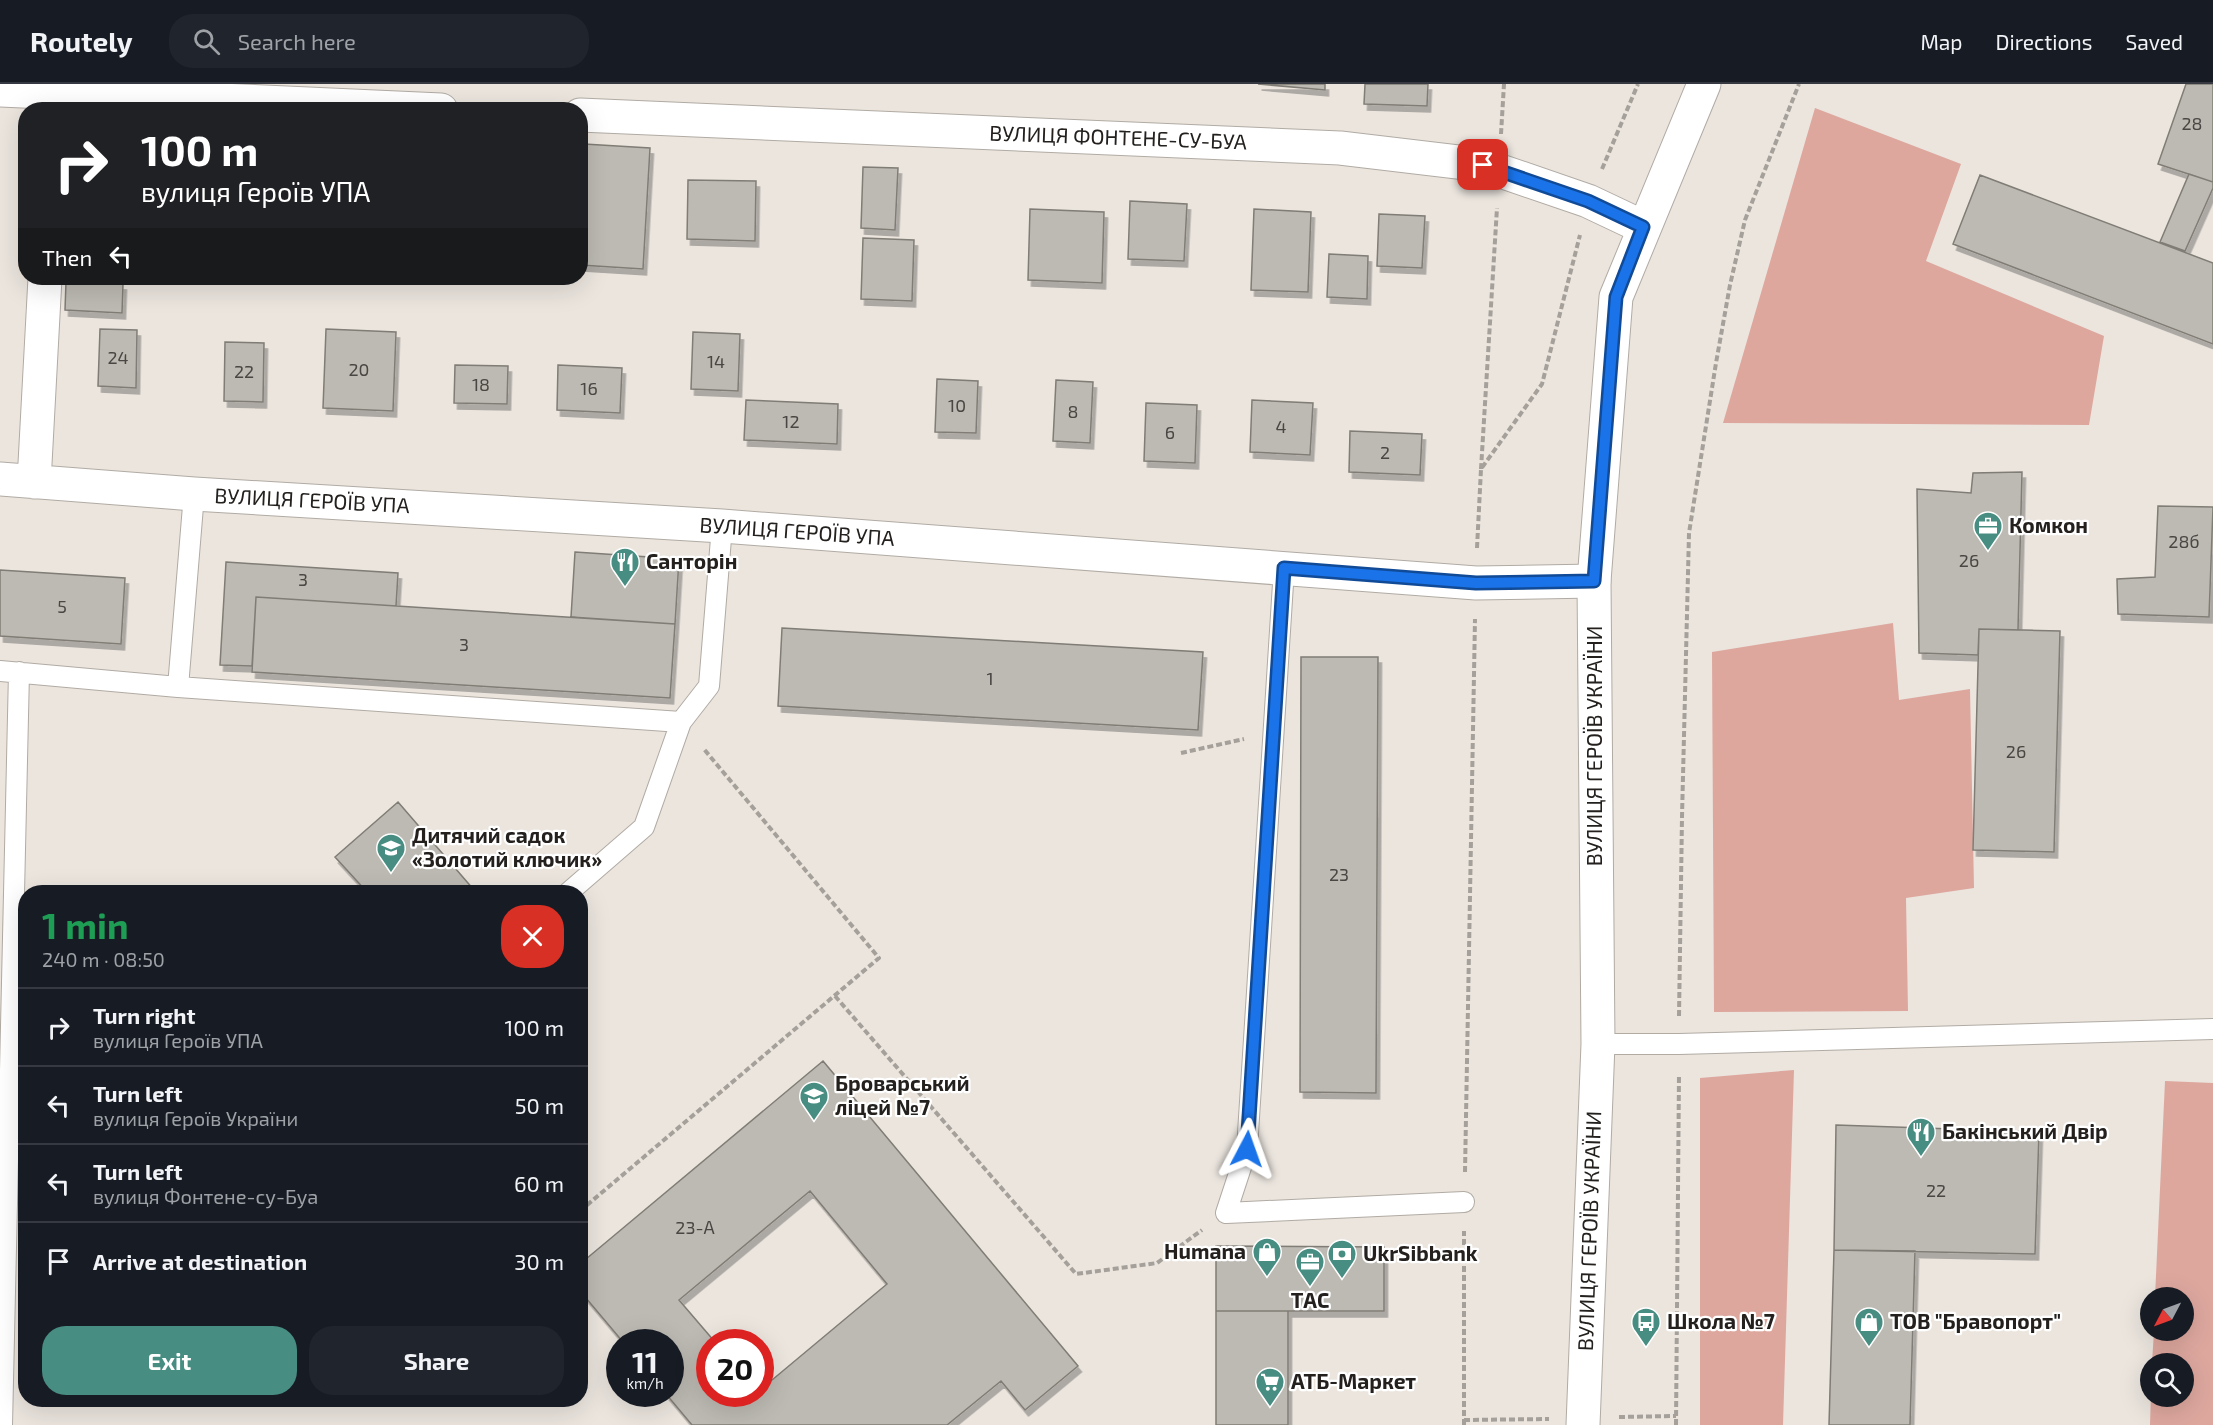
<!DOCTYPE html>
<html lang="en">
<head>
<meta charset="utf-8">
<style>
	body { margin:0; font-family:"Exo 2",sans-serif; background:#20242c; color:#f1f3f6; height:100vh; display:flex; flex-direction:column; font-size:22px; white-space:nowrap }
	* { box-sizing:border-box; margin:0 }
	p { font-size:20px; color:#9ea1a6 }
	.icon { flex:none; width:33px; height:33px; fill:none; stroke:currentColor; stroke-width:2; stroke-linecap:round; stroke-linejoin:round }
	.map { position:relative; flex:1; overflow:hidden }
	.drawer { position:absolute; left:18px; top:801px; width:570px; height:522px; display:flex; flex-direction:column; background:#171b24; border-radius:24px; box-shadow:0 6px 24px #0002 }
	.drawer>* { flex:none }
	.top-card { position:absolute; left:18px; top:18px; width:570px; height:183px; border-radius:24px; box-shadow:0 6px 24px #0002; background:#202124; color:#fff; overflow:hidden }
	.needle { width:39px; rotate:229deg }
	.controls { position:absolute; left:2140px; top:1203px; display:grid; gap:12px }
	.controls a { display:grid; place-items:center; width:54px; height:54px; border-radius:50%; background:#171b24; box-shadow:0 6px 24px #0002; font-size:30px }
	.speed { position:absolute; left:606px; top:1245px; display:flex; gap:12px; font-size:30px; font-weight:700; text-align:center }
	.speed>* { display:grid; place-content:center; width:78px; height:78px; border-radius:50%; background:#171b24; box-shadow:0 6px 24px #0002; line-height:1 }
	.speed small { font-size:15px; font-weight:400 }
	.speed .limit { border:9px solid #d22; background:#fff; color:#111 }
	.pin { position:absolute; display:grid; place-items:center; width:51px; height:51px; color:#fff; margin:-26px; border-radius:12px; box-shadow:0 3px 9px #0006 }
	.me { position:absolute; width:66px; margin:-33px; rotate:4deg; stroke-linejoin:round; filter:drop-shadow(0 0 4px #0008) }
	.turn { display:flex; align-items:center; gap:21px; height:126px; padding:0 24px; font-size:27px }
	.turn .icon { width:78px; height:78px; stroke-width:2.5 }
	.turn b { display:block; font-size:42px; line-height:51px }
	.then { display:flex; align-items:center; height:57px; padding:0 24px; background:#0003; gap:12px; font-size:22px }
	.round { display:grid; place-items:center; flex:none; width:63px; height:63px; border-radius:24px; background:#20242c }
	.overview { display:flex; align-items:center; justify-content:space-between; height:102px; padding:0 24px }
	h1 { font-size:36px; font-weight:700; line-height:45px; color:#1e9e55 }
	.cta { display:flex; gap:12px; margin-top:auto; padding:12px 24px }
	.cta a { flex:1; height:69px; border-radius:24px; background:#488d82; color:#fff; font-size:24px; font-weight:700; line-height:69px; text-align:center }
	.cta a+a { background:#20242c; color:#f1f3f6 }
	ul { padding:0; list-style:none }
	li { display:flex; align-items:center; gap:18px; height:78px; padding:0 24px; border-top:2px solid #363941 }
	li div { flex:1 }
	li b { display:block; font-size:22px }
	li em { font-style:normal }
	header { display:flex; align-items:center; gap:36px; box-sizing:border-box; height:84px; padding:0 30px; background:#171b24; border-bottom:2px solid #363941 }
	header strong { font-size:28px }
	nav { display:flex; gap:33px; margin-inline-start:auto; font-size:21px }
	.search { width:420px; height:54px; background:#20242c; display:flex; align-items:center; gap:15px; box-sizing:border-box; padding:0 21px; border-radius:24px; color:#9ea1a6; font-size:22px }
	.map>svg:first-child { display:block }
	.green { fill:#dda79e }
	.building { fill:#bcbab2; stroke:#807d76; stroke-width:1.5; fill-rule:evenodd; filter:url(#shadow) }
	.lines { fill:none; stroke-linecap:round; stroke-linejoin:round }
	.lane-casing { stroke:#b1aba4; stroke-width:22 }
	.street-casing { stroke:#b1aba4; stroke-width:35 }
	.secondary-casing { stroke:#b1aba4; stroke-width:35 }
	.path { stroke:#a5a09a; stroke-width:4; stroke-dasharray:6 3; stroke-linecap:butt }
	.lane { stroke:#fff; stroke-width:20 }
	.street { stroke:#fff; stroke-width:33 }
	.secondary { stroke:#fff; stroke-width:33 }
	.route-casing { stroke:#114b97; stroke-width:15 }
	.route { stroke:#1a73e8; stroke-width:10 }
	.labels { text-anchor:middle; stroke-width:4.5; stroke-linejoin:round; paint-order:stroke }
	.number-label { font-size:18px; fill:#494643 }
	.street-label { font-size:21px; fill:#23201e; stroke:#fff }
	.poi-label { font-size:21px; font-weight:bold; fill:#23201e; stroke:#fff; text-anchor:start }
</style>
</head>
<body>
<header>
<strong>Routely</strong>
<div class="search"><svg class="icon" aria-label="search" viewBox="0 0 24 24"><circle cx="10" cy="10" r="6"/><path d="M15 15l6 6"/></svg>Search here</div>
<nav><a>Map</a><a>Directions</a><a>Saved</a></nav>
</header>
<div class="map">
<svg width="2213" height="1341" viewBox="0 0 2213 1341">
	<defs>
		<filter id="shadow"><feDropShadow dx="3.5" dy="6" stdDeviation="0" flood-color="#0004"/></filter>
	</defs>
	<rect width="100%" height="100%" fill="#ebe5de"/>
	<!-- green -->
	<path class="green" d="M1815 24 1961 80 1926 177 2104 252 2089 341 1723 339Z
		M1893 539 1899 616 1970 605 1974 804 1906 814 1908 927 1714 928 1712 568Z
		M1794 986 1783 1341H1700V994Z
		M2165 997 2213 999V1341H2150L2151 1309V1312H2184V1280L2152 1279 2154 1247 2184 1246V1214L2155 1213Z"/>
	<!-- building -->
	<path class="building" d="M1258 0H1325V6Z
		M1365 0H1428L1427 22 1364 20Z
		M2186 0H2213V98L2158 80Z
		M584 60 650 64 643 185 580 181V119Z
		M863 83 898 84 895 146 861 144Z
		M2189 90 2213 98V104L2185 167 2160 158Z
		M1980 91 2213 179V260L1953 160Z
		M688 96 756 97 755 157 687 155Z
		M1130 117 1187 120 1184 177 1128 175Z
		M1030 125 1104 128 1102 199 1028 196Z
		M1254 125 1311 128 1308 208 1251 206Z
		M1379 130 1425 132 1422 184 1377 182Z
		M863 154 914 156 912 217 861 215Z
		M1329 170 1368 172 1367 215 1327 213Z
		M66 198 123 200 122 229 65 226Z
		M100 245 137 246 136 304 98 302Z
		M326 245 396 248 393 327 323 324Z
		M693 248 740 250 738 307 691 305Z
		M225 258 264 259 263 318 224 317Z
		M455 281 508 282 507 320 454 319Z
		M558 281 622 284 620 329 557 326Z
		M937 295 978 297 976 349 935 348Z
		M1056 296 1093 298 1090 359 1053 357Z
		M746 316 838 320 837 360 744 356Z
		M1252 316 1313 319 1310 371 1250 368Z
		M1146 319 1197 321 1195 379 1144 377Z
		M1350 347 1422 350 1420 391 1349 388Z
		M2022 388 2018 546 1979 545 1978 571 1919 569 1917 405 1971 409 1973 389Z
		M2158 422 2213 423 2209 533 2118 530 2117 495 2155 493Z
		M575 468 679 475 675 540 571 533Z
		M226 478 398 489 396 522 256 513 252 582 220 581Z
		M0 486 125 494 121 560 0 552Z
		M256 513 675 540 670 614 252 588Z
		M782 544 1203 568 1198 646 778 622Z
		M1979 545 2060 547 2054 768 1973 766Z
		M1301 573H1378L1376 1009 1300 1008Z
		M398 718 474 806 472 808H367L335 773Z
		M823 977 1078 1282 1025 1326 1001 1297 947 1341H692L666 1310H670V1258H623L580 1207V1180ZM810 1107 887 1200 760 1306V1310H710V1258H715L679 1216Z
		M1836 1041 2039 1048 2035 1170 1834 1166Z
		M1216 1162 1384 1163V1227H1216Z
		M1834 1166 1915 1167 1910 1341H1829Z
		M1216 1227H1288V1341H1216Z"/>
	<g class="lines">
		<!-- lane casing -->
		<g class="lane-casing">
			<path id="lane" d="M1284 484 1247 1065 1226 1129 1464 1118
				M0 587 178 603 194 410
				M178 603 681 638
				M569 808 644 743 681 638 709 602 722 442
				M1598 960H1679L2213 945
				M2 1341 19 588"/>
		</g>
		<!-- street casing -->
		<g class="street-casing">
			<path id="street" d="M0 6 441 26
				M580 31 1340 64 1483 81 1588 117 1643 143
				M0 395 194 410 722 442 1476 499 1594 497
				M34 398 45 194"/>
		</g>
		<!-- secondary casing -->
		<g class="secondary-casing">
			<path id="secondary" d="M1583 1341 1598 960 1594 497 1616 213 1704 0"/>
		</g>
		<!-- path -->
		<path class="path" d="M1501 50 1504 0
			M1602 85 1638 0
			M1481 385 1497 124
			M1477 464 1481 385 1542 300 1580 151
			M1181 669 1244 655
			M835 912 1076 1190 1157 1179 1202 1146
			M1679 932 1682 733 1689 449 1716 279 1730 201 1745 136 1799 0
			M1465 1088 1475 535
			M580 1127 879 874 703 664
			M1619 1333 1676 1332
			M1464 1336 1549 1335
			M1464 1341V1147
			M1676 1341 1679 990"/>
		<!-- lane -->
		<use href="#lane" class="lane"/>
		<!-- street -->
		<use href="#street" class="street"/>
		<!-- secondary -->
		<use href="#secondary" class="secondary"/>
	</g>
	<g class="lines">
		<!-- route casing -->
		<g class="route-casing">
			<path id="route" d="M1247 1065 1284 484 1476 499 1594 497 1616 213 1643 143 1588 117 1483 81"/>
		</g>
		<!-- route -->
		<use href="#route" class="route"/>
	</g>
	<!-- icons -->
	<defs>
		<g id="office-pin" transform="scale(1.5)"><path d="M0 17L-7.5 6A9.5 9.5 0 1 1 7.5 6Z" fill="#488d82" stroke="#fff"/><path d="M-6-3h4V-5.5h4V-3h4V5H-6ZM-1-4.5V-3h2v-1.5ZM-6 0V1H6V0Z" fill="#fff"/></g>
		<g id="restaurant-pin" transform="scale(1.5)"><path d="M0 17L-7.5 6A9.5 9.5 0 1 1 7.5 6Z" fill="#488d82" stroke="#fff"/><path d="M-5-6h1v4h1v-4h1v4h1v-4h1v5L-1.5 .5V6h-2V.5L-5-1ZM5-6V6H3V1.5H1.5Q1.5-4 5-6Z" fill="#fff"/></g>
		<g id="school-pin" transform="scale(1.5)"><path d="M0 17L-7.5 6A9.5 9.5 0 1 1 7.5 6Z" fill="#488d82" stroke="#fff"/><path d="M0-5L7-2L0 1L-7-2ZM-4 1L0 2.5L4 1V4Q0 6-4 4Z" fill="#fff"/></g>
		<g id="shop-pin" transform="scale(1.5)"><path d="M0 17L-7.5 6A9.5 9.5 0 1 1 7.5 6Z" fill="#488d82" stroke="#fff"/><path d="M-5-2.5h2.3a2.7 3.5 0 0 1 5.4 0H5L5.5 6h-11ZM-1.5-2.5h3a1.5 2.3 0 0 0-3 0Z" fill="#fff"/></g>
		<g id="bank-pin" transform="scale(1.5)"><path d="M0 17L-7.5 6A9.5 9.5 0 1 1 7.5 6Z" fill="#488d82" stroke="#fff"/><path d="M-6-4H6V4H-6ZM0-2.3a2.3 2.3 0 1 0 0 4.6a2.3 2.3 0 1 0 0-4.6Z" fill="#fff"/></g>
		<g id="bus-pin" transform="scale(1.5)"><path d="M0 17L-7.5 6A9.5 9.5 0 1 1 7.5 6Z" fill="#488d82" stroke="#fff"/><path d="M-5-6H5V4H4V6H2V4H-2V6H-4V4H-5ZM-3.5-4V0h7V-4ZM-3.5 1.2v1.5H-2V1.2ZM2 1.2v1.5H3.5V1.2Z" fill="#fff"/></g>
		<g id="supermarket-pin" transform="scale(1.5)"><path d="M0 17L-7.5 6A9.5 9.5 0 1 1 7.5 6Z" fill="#488d82" stroke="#fff"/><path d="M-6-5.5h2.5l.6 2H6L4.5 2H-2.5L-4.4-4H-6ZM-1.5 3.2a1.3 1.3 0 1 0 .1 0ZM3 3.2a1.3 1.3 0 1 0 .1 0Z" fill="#fff"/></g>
	</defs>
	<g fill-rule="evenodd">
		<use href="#office-pin" x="1988" y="442"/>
		<use href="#restaurant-pin" x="625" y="478"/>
		<use href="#school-pin" x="391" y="764"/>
		<use href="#school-pin" x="814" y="1012"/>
		<use href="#restaurant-pin" x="1921" y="1048"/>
		<use href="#shop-pin" x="1267" y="1168"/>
		<use href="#bank-pin" x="1342" y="1170"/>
		<use href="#office-pin" x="1310" y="1178"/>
		<use href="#bus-pin" x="1646" y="1238"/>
		<use href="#shop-pin" x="1869" y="1238"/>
		<use href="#supermarket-pin" x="1270" y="1298"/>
	</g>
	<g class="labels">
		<!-- number labels -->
		<g class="number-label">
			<text x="2192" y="46">28</text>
			<text x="118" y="280">24</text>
			<text x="716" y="284">14</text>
			<text x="359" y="292">20</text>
			<text x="244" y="294">22</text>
			<text x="481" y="307">18</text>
			<text x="589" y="311">16</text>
			<text x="957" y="328">10</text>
			<text x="1073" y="334">8</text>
			<text x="791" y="344">12</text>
			<text x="1281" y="349">4</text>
			<text x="1170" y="355">6</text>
			<text x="1385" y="375">2</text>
			<text x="2184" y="464">28б</text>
			<text x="1969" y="483">26</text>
			<text x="303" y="502">3</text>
			<text x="62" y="529">5</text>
			<text x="464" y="567">3</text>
			<text x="990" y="601">1</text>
			<text x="2016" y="674">26</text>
			<text x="1339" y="797">23</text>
			<text x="1936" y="1113">22</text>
			<text x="695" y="1150">23-А</text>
		</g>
		<!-- street labels -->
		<g class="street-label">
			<text transform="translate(1118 54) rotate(2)" y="7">ВУЛИЦЯ ФОНТЕНЕ-СУ-БУА</text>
			<text transform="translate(312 417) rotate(3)" y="7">ВУЛИЦЯ ГЕРОЇВ УПА</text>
			<text transform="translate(797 448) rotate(4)" y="7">ВУЛИЦЯ ГЕРОЇВ УПА</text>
			<text transform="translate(1595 662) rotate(-90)" y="7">ВУЛИЦЯ ГЕРОЇВ УКРАЇНИ</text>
			<text transform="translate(1590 1147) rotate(-88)" y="7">ВУЛИЦЯ ГЕРОЇВ УКРАЇНИ</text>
		</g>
		<!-- poi labels -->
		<g class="poi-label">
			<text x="2009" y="449">Комкон</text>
			<text x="646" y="485">Санторін</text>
			<text x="412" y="759">Дитячий садок<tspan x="412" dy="24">«Золотий ключик»</tspan></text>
			<text x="835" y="1007">Броварський<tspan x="835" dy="24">ліцей №7</tspan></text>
			<text x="1942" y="1055">Бакінський Двір</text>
			<text x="1246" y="1175" text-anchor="end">Humana</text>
			<text x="1363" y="1177">UkrSibbank</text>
			<text x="1310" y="1224" text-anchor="middle">ТАС</text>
			<text x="1667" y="1245">Школа №7</text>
			<text x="1890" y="1245">ТОВ "Бравопорт"</text>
			<text x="1291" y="1305">АТБ-Маркет</text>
		</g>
	</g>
</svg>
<div class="controls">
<a><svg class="needle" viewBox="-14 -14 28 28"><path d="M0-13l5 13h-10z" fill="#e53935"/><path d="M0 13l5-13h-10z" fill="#9ea1a6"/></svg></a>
<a><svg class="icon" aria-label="search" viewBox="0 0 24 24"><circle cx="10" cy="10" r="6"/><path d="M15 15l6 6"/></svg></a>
</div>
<div class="speed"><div>11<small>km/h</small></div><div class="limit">20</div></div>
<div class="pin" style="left:1483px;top:81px;background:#d93025"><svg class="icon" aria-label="arrive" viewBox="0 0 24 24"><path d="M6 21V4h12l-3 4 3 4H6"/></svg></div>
<svg class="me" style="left:1247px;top:1065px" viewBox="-20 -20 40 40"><path d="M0-17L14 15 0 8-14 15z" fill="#1a73e8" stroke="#fff" stroke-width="4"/></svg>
<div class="top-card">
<div class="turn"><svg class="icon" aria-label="right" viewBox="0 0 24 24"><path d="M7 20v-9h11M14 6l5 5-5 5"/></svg><div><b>100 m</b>вулиця Героїв УПА</div></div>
<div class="then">Then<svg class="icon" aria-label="left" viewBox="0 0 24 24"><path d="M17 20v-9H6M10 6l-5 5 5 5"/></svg></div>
</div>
<section class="drawer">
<div class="overview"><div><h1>1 min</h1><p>240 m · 08:50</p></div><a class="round" style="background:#d93025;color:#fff"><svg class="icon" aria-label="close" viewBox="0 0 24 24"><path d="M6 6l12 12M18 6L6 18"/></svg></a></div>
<ul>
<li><svg class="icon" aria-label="right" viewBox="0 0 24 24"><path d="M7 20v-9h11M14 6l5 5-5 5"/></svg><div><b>Turn right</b><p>вулиця Героїв УПА</p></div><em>100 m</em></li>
<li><svg class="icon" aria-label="left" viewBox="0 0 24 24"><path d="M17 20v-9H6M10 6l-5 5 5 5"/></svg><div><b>Turn left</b><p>вулиця Героїв України</p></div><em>50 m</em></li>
<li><svg class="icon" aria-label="left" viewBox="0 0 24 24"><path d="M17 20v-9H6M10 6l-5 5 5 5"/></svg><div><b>Turn left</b><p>вулиця Фонтене-су-Буа</p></div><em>60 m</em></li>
<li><svg class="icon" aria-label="arrive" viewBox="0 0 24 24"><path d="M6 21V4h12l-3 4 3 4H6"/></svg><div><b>Arrive at destination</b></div><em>30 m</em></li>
</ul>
<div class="cta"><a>Exit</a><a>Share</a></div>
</section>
</div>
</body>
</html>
